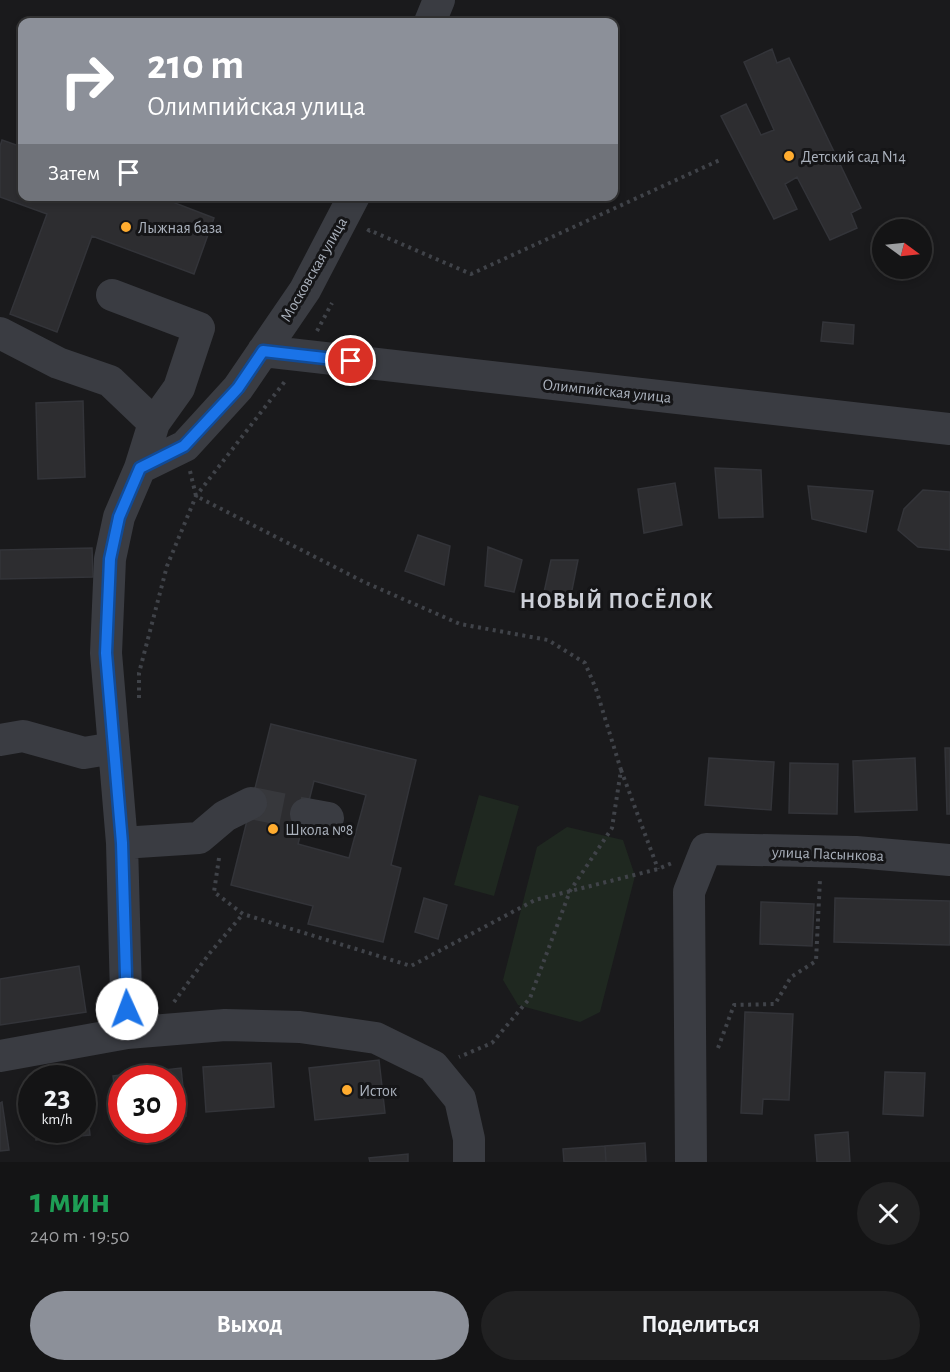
<!DOCTYPE html>
<html lang="ru">
<head>
<meta charset="utf-8">
<style>
	body { margin:0; font-family:"Alegreya Sans",sans-serif; background:#212122; color:#f1f3f6; height:100vh; display:flex; flex-direction:column; font-size:22px; white-space:nowrap }
	* { box-sizing:border-box; margin:0 }
	p { font-size:20px; color:#9d9ea0 }
	.icon { flex:none; width:33px; height:33px; fill:none; stroke:currentColor; stroke-width:2; stroke-linecap:round; stroke-linejoin:round }
	.map { position:relative; height:1162px; overflow:hidden }
	.drawer { display:flex; flex-direction:column; background:#141415; flex:1 }
	.drawer>* { flex:none }
	.top-card { position:absolute; left:18px; top:18px; width:600px; height:183px; border-radius:12px; box-shadow:0 3px 9px #0003,0 0 0 2px #333334; background:#8c9099; color:#fff; overflow:hidden }
	.needle { width:39px; rotate:105deg }
	.tools { position:absolute; left:872px; top:219px; display:grid; gap:12px }
	.tools a { display:grid; place-items:center; width:60px; height:60px; border-radius:50%; background:#141415; box-shadow:0 3px 9px #0003,0 0 0 2px #333334; font-size:30px }
	.speed { position:absolute; left:18px; top:1065px; display:flex; gap:12px; font-size:30px; font-weight:700; text-align:center }
	.speed>* { display:grid; place-content:center; width:78px; height:78px; border-radius:50%; background:#141415; box-shadow:0 3px 9px #0003,0 0 0 2px #333334; line-height:1 }
	.speed small { font-size:15px; font-weight:400 }
	.speed .limit { border:9px solid #d22; background:#fff; color:#111 }
	.pin { position:absolute; display:grid; place-items:center; width:51px; height:51px; color:#fff; margin:-26px; border:3px solid #fff; border-radius:50%; box-shadow:0 2px 6px #0007 }
	.me { position:absolute; width:66px; margin:-33px; rotate:358deg; stroke-linejoin:round; filter:drop-shadow(0 0 4px #0008) }
	.turn { display:flex; align-items:center; gap:21px; height:126px; padding:0 30px; font-size:27px }
	.turn .icon { width:78px; height:78px; stroke-width:2.5 }
	.turn b { display:block; font-size:42px; line-height:51px }
	.then { display:flex; align-items:center; height:57px; padding:0 30px; background:#0003; gap:12px; font-size:22px }
	.round { display:grid; place-items:center; flex:none; width:63px; height:63px; border-radius:32px; background:#212122 }
	.overview { display:flex; align-items:center; justify-content:space-between; height:102px; padding:0 30px }
	h1 { font-size:36px; font-weight:600; line-height:45px; color:#1e9e55 }
	.action { display:flex; gap:12px; margin-top:auto; padding:12px 30px }
	.action a { flex:1; height:69px; border-radius:36px; background:#8c9099; color:#fff; font-size:24px; font-weight:600; line-height:69px; text-align:center }
	.action a+a { background:#212122; color:#f1f3f6 }
	.map>svg:first-child { display:block }
	.green { fill:#1f2820 }
	.building { fill:#2d2d30; stroke:#333439; stroke-width:1.5; fill-rule:evenodd }
	.lines { fill:none; stroke-linecap:round; stroke-linejoin:round }
	.minor-tunnel { stroke:#37383c; stroke-width:32; stroke-dasharray:32 16; stroke-linecap:butt }
	.path { stroke:#404349; stroke-width:4; stroke-dasharray:3 4.5; stroke-linecap:butt }
	.minor { stroke:#3a3c42; stroke-width:32 }
	.route-casing { stroke:#114b97; stroke-width:15 }
	.route { stroke:#1a73e8; stroke-width:10 }
	.poi-dot { fill:#ffac2f; stroke:#151517; stroke-width:2 }
	.labels { text-anchor:middle; stroke-width:6; stroke-linejoin:round; paint-order:stroke }
	.poi-label { font-size:16px; fill:#abb2bd; stroke:#151517; text-anchor:start }
	.street-label { font-size:16px; fill:#abb2bd; stroke:#151517 }
	.district-label { font-size:22px; font-weight:bold; letter-spacing:1.5px; fill:#cdd0d8; stroke:#151517 }
</style>
</head>
<body>
<div class="map">
<svg width="950" height="1162" viewBox="0 0 950 1162">
	<rect width="100%" height="100%" fill="#1a1a1c"/>
	<!-- green -->
	<path class="green" d="M479 795 519 806 494 896 454 885Z
		M567 827 623 840 635 876 600 1012 580 1022 518 1005 503 980 537 847Z"/>
	<!-- building -->
	<path class="building" d="M772 49 777 63 789 58 861 208 851 213 857 228 830 240 797 177 785 184 797 209 774 219 721 116 746 104 761 135 774 130 744 62Z
		M2 140 22 147V196H157L214 218 194 274 92 236 57 332 10 314 47 214 0 197V146Z
		M823 322 854 325 853 344 821 341Z
		M83 401 85 477 38 479 36 403Z
		M715 468 761 470 763 517 719 518Z
		M675 483 682 525 644 533 638 489Z
		M808 486 873 491 866 532 812 519Z
		M923 490 950 492V550L918 547 898 530 904 509Z
		M418 535 450 546 444 585 405 571Z
		M488 547 522 560 514 592 485 586Z
		M92 548 93 577 0 579V550Z
		M551 560H578L569 605 543 597Z
		M271 724 416 760 391 865 401 868 383 942 308 924 313 906 231 885ZM314 781 366 795 349 858 298 844Z
		M945 748H950V814H947Z
		M709 758 774 762 771 810 705 805Z
		M915 758 917 810 855 812 853 761Z
		M790 763 838 764 837 814 789 813Z
		M424 898 447 905 438 939 415 932Z
		M835 898 950 901V945L834 942Z
		M761 902 814 904 812 946 760 944Z
		M79 966 86 1012 0 1025V979Z
		M745 1012 793 1014 789 1100 763 1099 762 1114 741 1113Z
		M379 1060 385 1113 315 1120 309 1068Z
		M271 1063 274 1107 206 1112 203 1067Z
		M181 1068 186 1116 172 1117V1078H122V1123L119 1124 113 1076Z
		M885 1072 925 1073 923 1116 883 1114Z
		M85 1086 90 1135 36 1140 35 1130H82V1087Z
		M2 1102 9 1150 0 1151V1103Z
		M848 1132 850 1162H817L815 1135Z
		M645 1143 646 1162H606L605 1146Z
		M605 1146 606 1162H564L563 1149Z
		M408 1154V1162H370L369 1158Z"/>
	<g class="lines">
		<!-- minor-tunnel -->
		<path class="minor-tunnel" d="M251 803 306 814"/>
		<!-- path -->
		<path class="path" d="M368 232 369 230 471 274 722 159
			M317 331 332 303
			M190 471 196 496 364 582 460 624 548 640 585 663 596 689 621 770 612 828 570 891 530 998 492 1043 459 1057
			M139 698V673L167 566 196 496 286 380
			M621 770 658 869
			M219 858 214 892 243 914 411 966 535 900 658 869 672 863
			M174 1002 209 954 243 914
			M718 1048 734 1005 775 1004 791 977 816 961 820 879 822 878"/>
		<!-- minor -->
		<path class="minor" d="M430 22 439 0
			M112 295 199 328 179 388 154 423 140 468
			M0 333 58 363 110 381 154 423
			M263 351 950 429
			M0 740 23 736 84 753 114 748
			M306 814 328 818
			M122 843 199 838 225 816 251 803
			M127 1033 122 843 106 653 110 559 119 517 140 468 185 446 238 388 305 290 354 196
			M0 1056 127 1033 225 1025 300 1027 376 1038 433 1066 460 1099 469 1139V1162
			M691 1162 689 892 706 849 856 852 950 860"/>
	</g>
	<g class="lines">
		<!-- route casing -->
		<g class="route-casing">
			<path id="route" d="M127 1009 122 843 106 653 110 559 119 517 140 468 184 446 238 388 263 351 351 361"/>
		</g>
		<!-- route -->
		<use href="#route" class="route"/>
	</g>
	<!-- markers -->
	<g class="poi-dot">
		<circle cx="789" cy="156" r="6"/>
		<circle cx="126" cy="227" r="6"/>
		<circle cx="273" cy="829" r="6"/>
		<circle cx="347" cy="1090" r="6"/>
	</g>
	<g class="labels">
		<!-- poi labels -->
		<g class="poi-label">
			<text x="801" y="162">Детский сад N14</text>
			<text x="138" y="233">Лыжная база</text>
			<text x="285" y="835">Школа №8</text>
			<text x="359" y="1096">Исток</text>
		</g>
		<!-- street labels -->
		<g class="street-label">
			<text transform="translate(313 269) rotate(-60)" y="6">Московская улица</text>
			<text transform="translate(607 390) rotate(6)" y="6">Олимпийская улица</text>
			<text transform="translate(828 853) rotate(2)" y="6">улица Пасынкова</text>
		</g>
		<!-- district labels -->
		<g class="district-label">
			<text x="617" y="608">НОВЫЙ ПОСЁЛОК</text>
		</g>
	</g>
</svg>
<div class="tools">
<a><svg class="needle" viewBox="-14 -14 28 28"><path d="M0-13l5 13h-10z" fill="#e53935"/><path d="M0 13l5-13h-10z" fill="#9d9ea0"/></svg></a>
</div>
<div class="speed"><div>23<small>km/h</small></div><div class="limit">30</div></div>
<div class="pin" style="left:351px;top:361px;background:#d93025"><svg class="icon" aria-label="arrive" viewBox="0 0 24 24"><path d="M6 21V4h12l-3 4 3 4H6"/></svg></div>
<svg class="me" style="left:127px;top:1009px" viewBox="-20 -20 40 40"><circle r="19" fill="#fff"/><path d="M0-13L10 11 0 6-10 11z" fill="#1a73e8"/></svg>
<div class="top-card">
<div class="turn"><svg class="icon" aria-label="right" viewBox="0 0 24 24"><path d="M7 20v-9h11M14 6l5 5-5 5"/></svg><div><b>210 m</b>Олимпийская улица</div></div>
<div class="then">Затем<svg class="icon" aria-label="arrive" viewBox="0 0 24 24"><path d="M6 21V4h12l-3 4 3 4H6"/></svg></div>
</div>
</div>
<section class="drawer">
<div class="overview"><div><h1>1 мин</h1><p>240 m · 19:50</p></div><a class="round"><svg class="icon" aria-label="close" viewBox="0 0 24 24"><path d="M6 6l12 12M18 6L6 18"/></svg></a></div>
<div class="action"><a>Выход</a><a>Поделиться</a></div>
</section>
</body>
</html>
